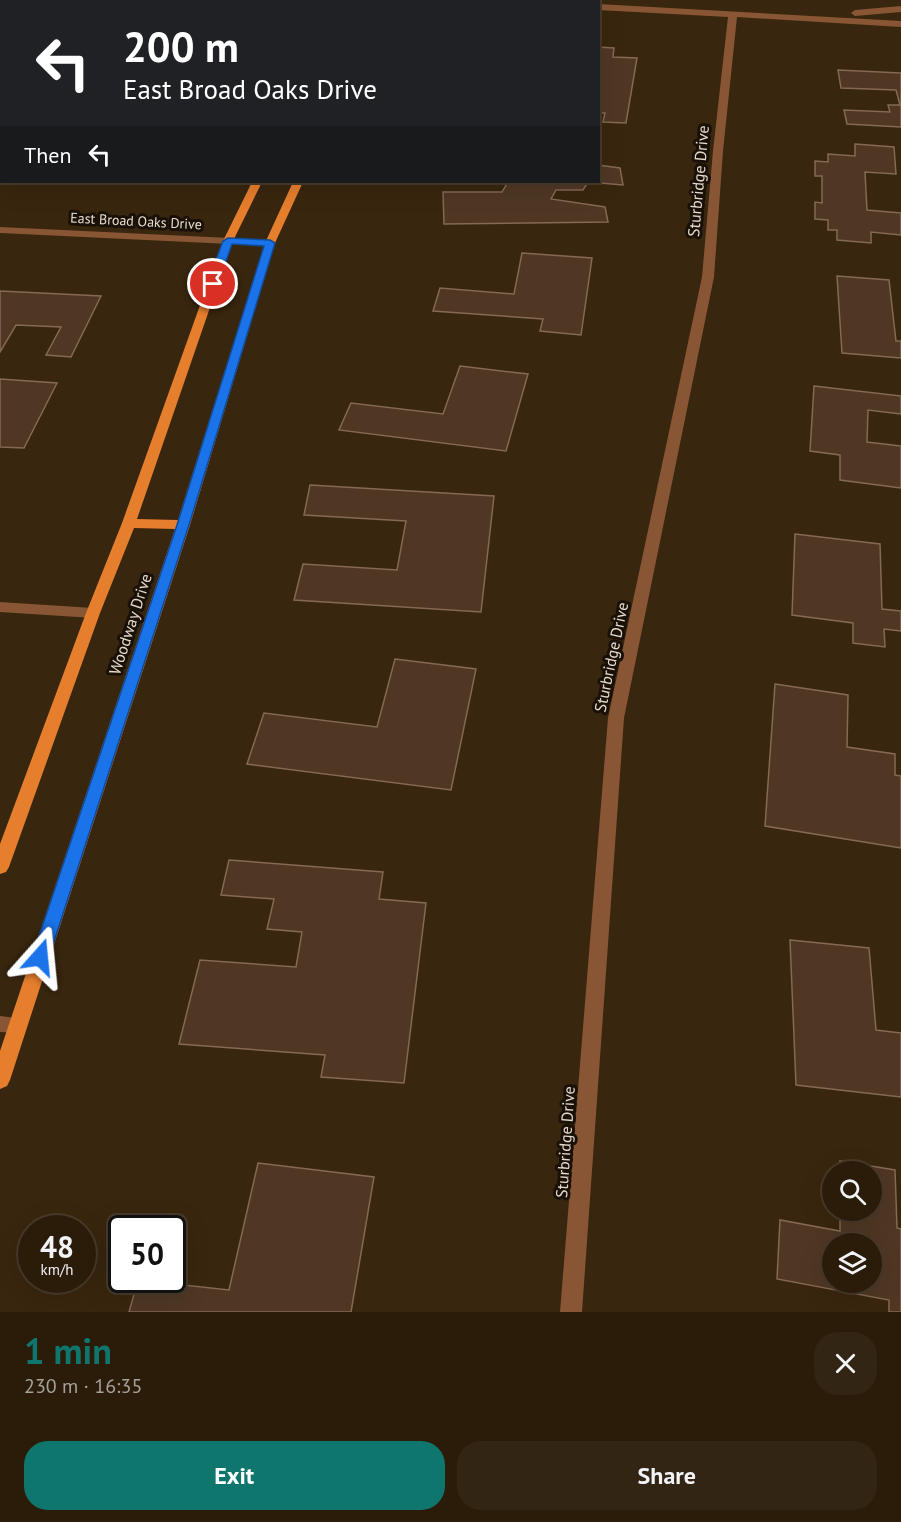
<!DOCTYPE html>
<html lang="en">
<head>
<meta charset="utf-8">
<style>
	body { margin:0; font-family:"PT Sans",sans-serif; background:#332513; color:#f1f3f6; height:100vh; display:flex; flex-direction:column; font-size:22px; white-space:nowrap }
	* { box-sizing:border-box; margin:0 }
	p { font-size:20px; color:#a6a19c }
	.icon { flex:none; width:33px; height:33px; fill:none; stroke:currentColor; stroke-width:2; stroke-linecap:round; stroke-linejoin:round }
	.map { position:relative; height:1312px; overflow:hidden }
	.drawer { display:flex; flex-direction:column; background:#2b1c0a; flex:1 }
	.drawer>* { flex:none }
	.top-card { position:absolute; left:0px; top:0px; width:600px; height:183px; box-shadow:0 6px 24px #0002,0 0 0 2px #473a2b; background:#202124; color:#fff; overflow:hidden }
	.controls { position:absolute; left:822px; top:1161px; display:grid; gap:12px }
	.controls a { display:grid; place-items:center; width:60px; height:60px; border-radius:50%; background:#2b1c0a; box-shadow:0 6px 24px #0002,0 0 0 2px #473a2b; font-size:30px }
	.speed { position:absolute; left:18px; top:1215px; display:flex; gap:12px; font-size:30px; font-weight:700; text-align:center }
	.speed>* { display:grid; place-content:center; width:78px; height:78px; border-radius:50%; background:#2b1c0a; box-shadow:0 6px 24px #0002,0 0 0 2px #473a2b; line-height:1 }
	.speed small { font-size:15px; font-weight:400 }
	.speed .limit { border:3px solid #111; border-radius:9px; background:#fff; color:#111 }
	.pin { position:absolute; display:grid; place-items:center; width:51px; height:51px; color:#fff; margin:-26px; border:3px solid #fff; border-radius:50%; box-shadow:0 2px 6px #0007 }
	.me { position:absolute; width:66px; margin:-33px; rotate:18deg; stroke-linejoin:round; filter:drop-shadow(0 0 4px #0008) }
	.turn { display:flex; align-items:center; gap:21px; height:126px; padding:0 24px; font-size:27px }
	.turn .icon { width:78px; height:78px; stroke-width:2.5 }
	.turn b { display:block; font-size:42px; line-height:51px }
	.then { display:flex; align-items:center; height:57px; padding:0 24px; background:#0003; gap:12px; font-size:22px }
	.round { display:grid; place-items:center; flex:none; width:63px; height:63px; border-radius:24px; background:#332513 }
	.head { display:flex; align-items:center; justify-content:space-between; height:102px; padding:0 24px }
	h1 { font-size:36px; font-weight:700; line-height:45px; color:#0f766e }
	.primary-button { display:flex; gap:12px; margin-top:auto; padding:12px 24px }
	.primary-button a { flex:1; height:69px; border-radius:24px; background:#0f766e; color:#fff; font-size:24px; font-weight:700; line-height:69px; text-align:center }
	.primary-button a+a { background:#332513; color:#f1f3f6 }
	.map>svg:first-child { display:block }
	.building { fill:#4f3724; stroke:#846954; stroke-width:1.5; fill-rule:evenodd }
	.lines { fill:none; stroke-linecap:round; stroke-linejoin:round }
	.minor { fill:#885634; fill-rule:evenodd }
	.major { fill:#e57e2d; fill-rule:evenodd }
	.route { fill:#1a73e8; stroke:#114b97; stroke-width:1.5 }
	.labels { text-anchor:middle; stroke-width:6; stroke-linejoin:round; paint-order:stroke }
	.far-street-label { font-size:14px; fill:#e8dbce; stroke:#191107 }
	.street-label { font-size:16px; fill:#e8dbce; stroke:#191107 }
</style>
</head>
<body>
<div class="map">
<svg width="901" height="1312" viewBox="0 0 901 1312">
	<rect width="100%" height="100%" fill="#39260e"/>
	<!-- building -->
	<path class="building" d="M598 47 614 48 613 57 637 58 626 123 603 122 605 113H598Z
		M838 70 901 73V127L847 124 844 110 890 112 888 105H900L896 90 841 88Z
		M855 144 894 147 896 174 865 172 867 210 901 213V235L871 232V243L837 240V230H828V220L815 219V202L822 203V176H815V161L828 162V154L855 156Z
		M598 165 620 168 623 185 588 182 583 190H556L551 199 605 207 608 222 444 224 443 192H502L508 182H598Z
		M522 253 592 258 581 335 540 331 543 319 433 311 440 288 514 294Z
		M837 276 889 280 896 341H901V358L842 353Z
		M0 291 101 296 71 357 46 355 61 327 16 325 0 352Z
		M460 366 528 374 506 451 339 430 351 403 443 414Z
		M0 379 57 383 24 448 0 447Z
		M814 386 901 396V414L868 410 867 442 901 446V488L840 480V455L810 451Z
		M310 485 494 496 481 612 294 600 303 564 397 570 406 521 304 515Z
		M795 534 880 544 882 609 901 611V631L884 629 885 647 853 643V623L792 615Z
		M395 659 476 669 451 790 247 764 264 713 377 727Z
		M775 684 848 695 847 747 895 754V775L901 776V848L765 826Z
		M229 860 383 872 379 899 426 903 404 1083 321 1077 325 1055 179 1044 200 960 296 967 302 932 267 929 274 899 221 895Z
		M790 940 869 948 876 1030 901 1033V1097L796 1085Z
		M840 1161 895 1170 897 1228 901 1229V1312H889V1300L777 1279 780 1220 840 1231V1210H872V1172H840ZM832 1244H872V1282H832Z
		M258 1163 374 1177 351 1312H129L138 1280 229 1290Z"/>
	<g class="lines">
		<!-- minor -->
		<path class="minor" d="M504 0H529L531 2H505Z
			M598 4 901 21V27L737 17 723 151 714 277 624 718 582 1312H560L608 718 702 277 713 151 728 17 598 10Z
			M901 6V12L855 16 851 13 855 10Z
			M0 91H2V97H0Z
			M0 227 270 240 275 243 270 246 0 233Z
			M0 602 93 608 100 613 93 618 0 612Z
			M0 1016 25 1019 27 1025 25 1031 18 1033 0 1032Z"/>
		<!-- major -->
		<path class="major" d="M462 0H472L461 2Z
			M505 0H514L504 2Z
			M252 182H262L233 241 137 519 178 520 265 243 293 182H303L275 243 190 525 10 1080 7 1086 0 1089V1051L175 529 134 528 100 613 9 867 6 872 0 874V844L86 613 122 523 223 241Z"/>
	</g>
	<!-- route -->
	<path class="route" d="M228 238 270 240 275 243 189 525 49 957 46 962 40 964 35 962 32 957 177 525 264 246 232 244 218 284 209 287 207 284 223 241Z"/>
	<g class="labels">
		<!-- far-street labels -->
		<g class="far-street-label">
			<text transform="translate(136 221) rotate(3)" y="5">East Broad Oaks Drive</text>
		</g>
		<!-- street labels -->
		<g class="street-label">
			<text transform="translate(698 181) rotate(-85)" y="6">Sturbridge Drive</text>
			<text transform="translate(130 624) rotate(-72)" y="6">Woodway Drive</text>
			<text transform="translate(611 657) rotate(-78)" y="6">Sturbridge Drive</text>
			<text transform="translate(565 1142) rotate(-86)" y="6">Sturbridge Drive</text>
		</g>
	</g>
</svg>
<div class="controls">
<a><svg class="icon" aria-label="search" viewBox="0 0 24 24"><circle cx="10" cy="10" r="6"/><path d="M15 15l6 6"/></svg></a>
<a><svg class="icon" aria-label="layers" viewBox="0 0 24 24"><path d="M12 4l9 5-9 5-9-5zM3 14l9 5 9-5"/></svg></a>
</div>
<div class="speed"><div>48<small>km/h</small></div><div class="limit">50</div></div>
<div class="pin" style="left:213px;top:284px;background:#d93025"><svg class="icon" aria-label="arrive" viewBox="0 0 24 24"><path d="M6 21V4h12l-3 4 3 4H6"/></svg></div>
<svg class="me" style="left:40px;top:957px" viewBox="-20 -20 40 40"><path d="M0-17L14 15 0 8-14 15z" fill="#1a73e8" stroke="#fff" stroke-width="4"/></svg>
<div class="top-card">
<div class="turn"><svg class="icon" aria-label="left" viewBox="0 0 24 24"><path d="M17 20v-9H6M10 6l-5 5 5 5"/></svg><div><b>200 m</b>East Broad Oaks Drive</div></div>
<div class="then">Then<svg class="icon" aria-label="left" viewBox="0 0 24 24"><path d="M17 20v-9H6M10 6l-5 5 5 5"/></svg></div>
</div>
</div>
<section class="drawer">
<div class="head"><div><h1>1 min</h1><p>230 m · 16:35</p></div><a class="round"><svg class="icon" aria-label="close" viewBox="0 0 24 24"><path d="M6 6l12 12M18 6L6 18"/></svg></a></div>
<div class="primary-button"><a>Exit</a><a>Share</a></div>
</section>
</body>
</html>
